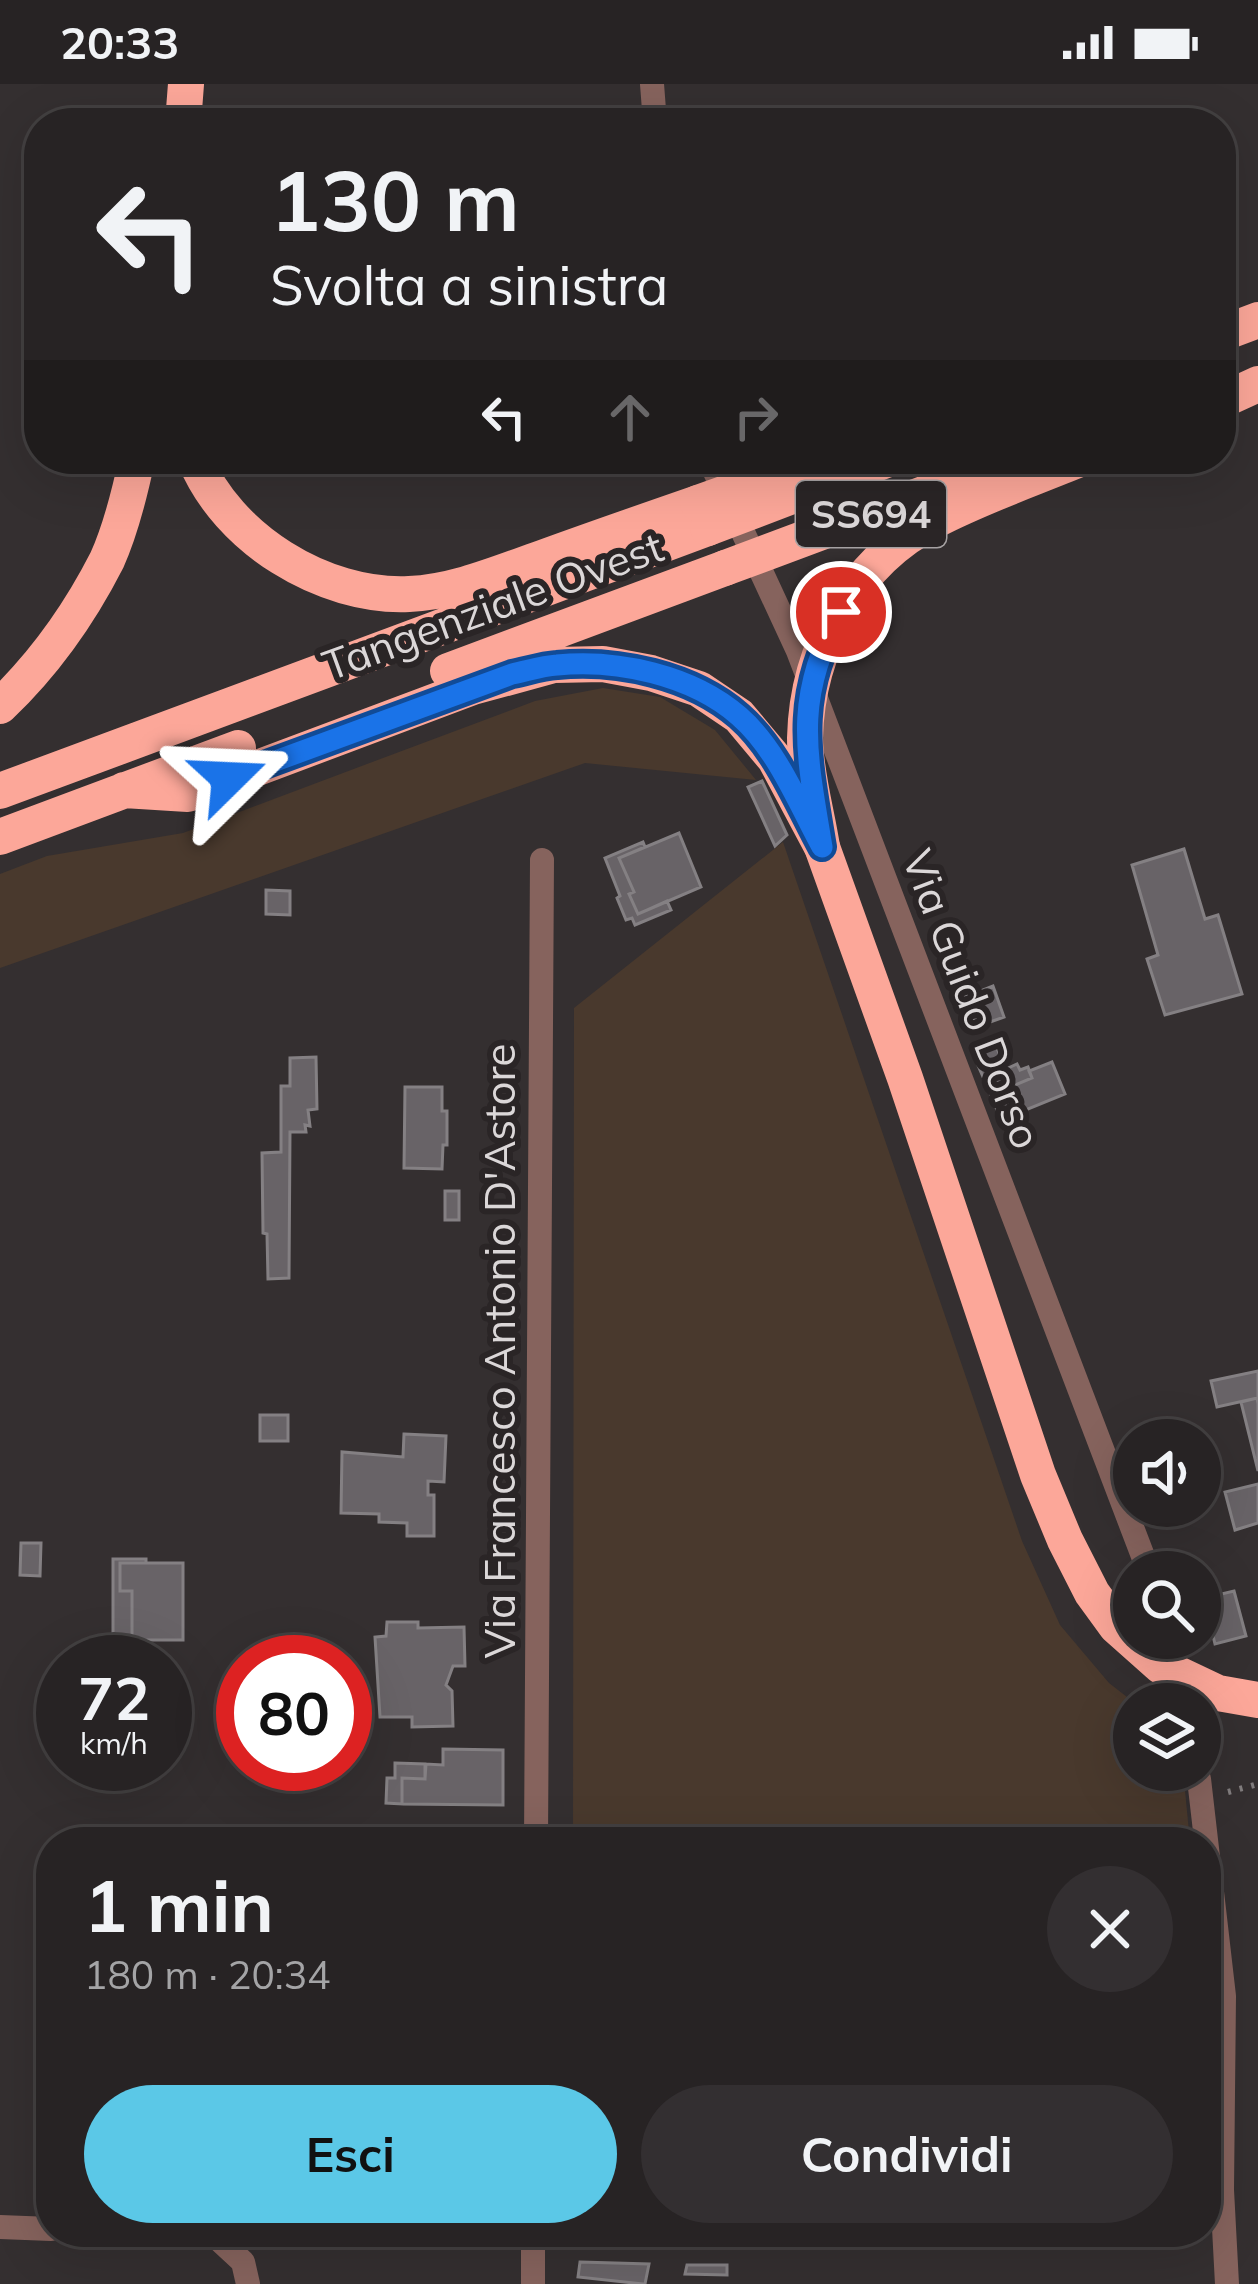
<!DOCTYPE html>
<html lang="it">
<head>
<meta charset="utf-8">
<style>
	body { margin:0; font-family:Mulish,sans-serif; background:#332f31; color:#f1f3f6; height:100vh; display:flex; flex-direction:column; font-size:45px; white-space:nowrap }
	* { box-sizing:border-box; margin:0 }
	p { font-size:39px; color:#a4a4a6 }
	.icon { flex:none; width:66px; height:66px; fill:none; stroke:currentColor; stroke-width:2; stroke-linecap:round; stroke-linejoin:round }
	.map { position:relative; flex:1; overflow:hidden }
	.sheet { position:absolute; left:36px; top:1743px; width:1185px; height:420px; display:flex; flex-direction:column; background:#272324; border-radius:48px; box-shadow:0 12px 48px #0002,0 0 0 3px #434041 }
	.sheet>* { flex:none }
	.hud { position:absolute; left:24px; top:24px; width:1212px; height:366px; border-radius:48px; box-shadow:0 12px 48px #0002,0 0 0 3px #434041; background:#272324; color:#f1f3f6; overflow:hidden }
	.buttons { position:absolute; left:1113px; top:1335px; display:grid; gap:24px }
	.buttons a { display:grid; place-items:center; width:108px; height:108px; border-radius:50%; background:#272324; box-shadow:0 12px 48px #0002,0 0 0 3px #434041; font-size:60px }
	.speed { position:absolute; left:36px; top:1551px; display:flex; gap:24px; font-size:60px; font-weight:700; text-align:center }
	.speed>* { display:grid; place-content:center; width:156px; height:156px; border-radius:50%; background:#272324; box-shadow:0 12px 48px #0002,0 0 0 3px #434041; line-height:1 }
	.speed small { font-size:30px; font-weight:400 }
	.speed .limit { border:18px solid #d22; background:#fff; color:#111 }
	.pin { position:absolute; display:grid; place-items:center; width:102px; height:102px; color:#fff; margin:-51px; border:6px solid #fff; border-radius:50%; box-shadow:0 3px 12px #0007 }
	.me { position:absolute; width:132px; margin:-66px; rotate:69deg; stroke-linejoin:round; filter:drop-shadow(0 0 9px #0008) }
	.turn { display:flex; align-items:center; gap:42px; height:252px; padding:0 48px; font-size:54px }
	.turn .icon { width:156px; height:156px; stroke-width:2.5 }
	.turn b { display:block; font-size:84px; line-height:102px }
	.lanes { display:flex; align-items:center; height:114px; padding:0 48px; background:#0003; justify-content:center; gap:60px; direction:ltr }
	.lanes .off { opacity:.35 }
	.round { display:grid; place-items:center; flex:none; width:126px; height:126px; border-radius:63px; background:#332f31 }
	.head { display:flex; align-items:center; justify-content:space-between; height:204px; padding:0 48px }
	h1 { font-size:72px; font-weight:700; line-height:90px }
	.primary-button { display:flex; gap:24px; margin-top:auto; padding:24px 48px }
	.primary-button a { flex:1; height:138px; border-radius:72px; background:#5bc8e7; color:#111; font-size:48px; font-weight:700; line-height:138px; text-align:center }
	.primary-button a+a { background:#332f31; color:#f1f3f6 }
	.status { display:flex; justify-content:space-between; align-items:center; height:84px; padding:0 60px; background:#272324; direction:ltr }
	.status svg { height:33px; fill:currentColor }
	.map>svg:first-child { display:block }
	.green { fill:#49392d }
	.building { fill:#686367; stroke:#848083; stroke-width:3 }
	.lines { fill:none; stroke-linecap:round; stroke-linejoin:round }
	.path { stroke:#807c7d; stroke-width:6; stroke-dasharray:3 9; stroke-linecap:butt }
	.street { stroke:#86635d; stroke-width:24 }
	.highway { stroke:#fca799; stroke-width:36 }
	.highway-bridge { stroke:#fca799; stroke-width:36 }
	.route-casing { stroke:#114b97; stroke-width:30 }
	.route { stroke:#1a73e8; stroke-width:21 }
	.labels { text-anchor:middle; stroke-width:12; stroke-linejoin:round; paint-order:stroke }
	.shield { fill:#2a2526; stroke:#a6a2a3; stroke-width:3 }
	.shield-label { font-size:39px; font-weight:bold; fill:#dbd7d8 }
	.street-label { font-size:42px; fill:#dbd7d8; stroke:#2a2526 }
</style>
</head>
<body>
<div class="status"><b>20:33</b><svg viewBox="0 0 49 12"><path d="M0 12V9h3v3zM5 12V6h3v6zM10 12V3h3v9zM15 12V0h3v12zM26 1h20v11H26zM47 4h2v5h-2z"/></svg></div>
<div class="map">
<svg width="1258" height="2200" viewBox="0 0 1258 2200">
	<rect width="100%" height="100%" fill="#342f30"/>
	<!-- green -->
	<path class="green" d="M603 604 660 613 715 646 756 696 585 679 0 884V790L47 772 183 749 535 617Z
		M783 758 1022 1457 1060 1541 1109 1599 1136 1620H1134V1686H1183L1190 1758H573L574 924Z"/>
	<!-- building -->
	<path class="building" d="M762 697 787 751 775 762 748 703Z
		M679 749 701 803 638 830 629 810 634 808 619 774Z
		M643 758 645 763 619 774 634 808 629 810 638 830 667 817 671 826 635 841 632 834 626 836 617 814 620 812 605 774Z
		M1184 765 1205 835 1218 831 1242 910 1165 931 1147 875 1158 871 1132 781Z
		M266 806 290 807V831L266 830Z
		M993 902 1004 933 976 943 965 913Z
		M995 960 1006 985 1017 980 1020 986 1028 983 1032 994 991 1011 973 970Z
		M316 973 317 1025 308 1026 310 1042 305 1041 306 1048H290L289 1194 268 1195 267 1150 263 1149 262 1069 281 1068V1002H290V974Z
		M1052 978 1065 1010 1001 1036 991 1011 1032 994 1029 987Z
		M405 1003H442V1027H447V1061H443L442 1085 404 1084Z
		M445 1107H459V1136H445Z
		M1258 1287V1320L1257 1314 1217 1323 1211 1297Z
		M1257 1314 1258 1320V1387L1241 1318Z
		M260 1331H288V1357H260Z
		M404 1350 446 1352 444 1398 428 1397V1411H434V1452H407V1439L379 1438V1430L341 1429 342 1368 403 1373Z
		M1258 1400V1439L1235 1446 1225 1408Z
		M21 1459H41L40 1492 20 1491Z
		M113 1475H146V1479H120V1507H132V1556L113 1555Z
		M120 1479H183V1556H132V1507H120Z
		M1234 1507 1246 1552 1215 1560 1204 1514Z
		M387 1538H418V1544L464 1543 465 1582H453L446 1601 452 1607 453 1642 412 1643V1633H380L375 1553 386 1552Z
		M443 1665 503 1666V1721L402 1720V1694L425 1695 426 1680 443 1681Z
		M395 1679 425 1680V1695L402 1694V1720L386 1719 387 1694H395Z
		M233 1742 260 1743V1758H233Z
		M260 1743 287 1744V1758H260Z
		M580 2178 649 2180 645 2200H643L578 2193Z
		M687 2181H727V2191L685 2190Z"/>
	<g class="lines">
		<!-- path -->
		<path class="path" d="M1228 1708 1258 1700"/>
		<!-- street -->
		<path class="street" d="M652 0 655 39
			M709 375 798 567 1149 1488
			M1199 1695 1224 1912 1222 2106 1227 2200
			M536 1758 542 776
			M0 2143 51 2145
			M113 2148 216 2153 243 2178 248 2200
			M533 2200V2148"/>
		<!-- highway -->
		<path class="highway" d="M183 39 186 0
			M1221 250 1258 236
			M1221 317 1258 300
			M195 375C227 454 323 514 409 510 455 508 499 489 542 474 594 455 646 437 698 419
			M448 587 725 484
			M0 622C43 581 80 529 107 476 121 445 130 408 137 375
			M124 706 188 710 473 603 554 581 603 580 651 589 699 605 739 632 775 675 822 763 905 994 1038 1391 1065 1456 1092 1509 1116 1542 1161 1582 1218 1609 1258 1616
			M0 707 708 444
			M0 753 238 664"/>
		<!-- highway-bridge -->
		<path class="highway-bridge" d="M698 419 821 375
			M708 444 889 375
			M725 484 1017 375
			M822 763C817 730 805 688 805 654 807 565 854 477 936 436 982 412 1032 395 1080 375"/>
	</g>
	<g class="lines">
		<!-- route casing -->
		<g class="route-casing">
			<path id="route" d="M229 694 512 590C527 587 542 582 557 581 617 575 692 591 739 632 777 665 798 719 822 763 807 671 792 614 841 528"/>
		</g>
		<!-- route -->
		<use href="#route" class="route"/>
	</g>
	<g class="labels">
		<!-- shield labels -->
		<rect class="shield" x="796" y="397" width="150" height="66" rx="9"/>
		<g class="shield-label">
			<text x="871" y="444">SS694</text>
		</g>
		<!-- street labels -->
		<g class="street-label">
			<text transform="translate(493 522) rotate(-20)" y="15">Tangenziale Ovest</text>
			<text transform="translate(972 915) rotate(69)" y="15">Via Guido Dorso</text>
			<text transform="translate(500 1267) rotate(-90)" y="15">Via Francesco Antonio D'Astore</text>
		</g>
	</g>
</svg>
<div class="buttons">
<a><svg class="icon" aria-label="sound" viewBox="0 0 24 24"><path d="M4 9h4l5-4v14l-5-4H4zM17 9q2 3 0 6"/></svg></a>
<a><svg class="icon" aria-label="search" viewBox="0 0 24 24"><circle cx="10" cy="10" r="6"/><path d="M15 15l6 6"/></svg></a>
<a><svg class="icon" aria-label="layers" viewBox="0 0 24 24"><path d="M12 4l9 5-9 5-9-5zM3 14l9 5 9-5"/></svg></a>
</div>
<div class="speed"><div>72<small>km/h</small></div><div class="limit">80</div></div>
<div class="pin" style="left:841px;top:528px;background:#d93025"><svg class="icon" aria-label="arrive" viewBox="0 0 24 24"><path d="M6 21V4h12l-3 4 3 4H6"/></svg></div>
<svg class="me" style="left:229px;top:694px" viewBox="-20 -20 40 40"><path d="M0-17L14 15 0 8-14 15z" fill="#1a73e8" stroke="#fff" stroke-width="4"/></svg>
<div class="hud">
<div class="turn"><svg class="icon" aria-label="left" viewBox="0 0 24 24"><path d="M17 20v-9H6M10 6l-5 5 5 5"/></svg><div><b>130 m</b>Svolta a sinistra</div></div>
<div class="lanes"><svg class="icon" aria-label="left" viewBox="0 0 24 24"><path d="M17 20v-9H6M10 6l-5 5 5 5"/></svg><svg class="icon off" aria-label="ahead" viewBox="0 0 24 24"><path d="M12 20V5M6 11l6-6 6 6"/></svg><svg class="icon off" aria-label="right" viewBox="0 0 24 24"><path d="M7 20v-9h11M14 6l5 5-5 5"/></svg></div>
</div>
<section class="sheet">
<div class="head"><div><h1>1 min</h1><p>180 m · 20:34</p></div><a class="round"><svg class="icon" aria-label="close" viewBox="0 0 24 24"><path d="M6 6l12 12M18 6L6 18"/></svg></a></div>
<div class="primary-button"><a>Esci</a><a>Condividi</a></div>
</section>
</div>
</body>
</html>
